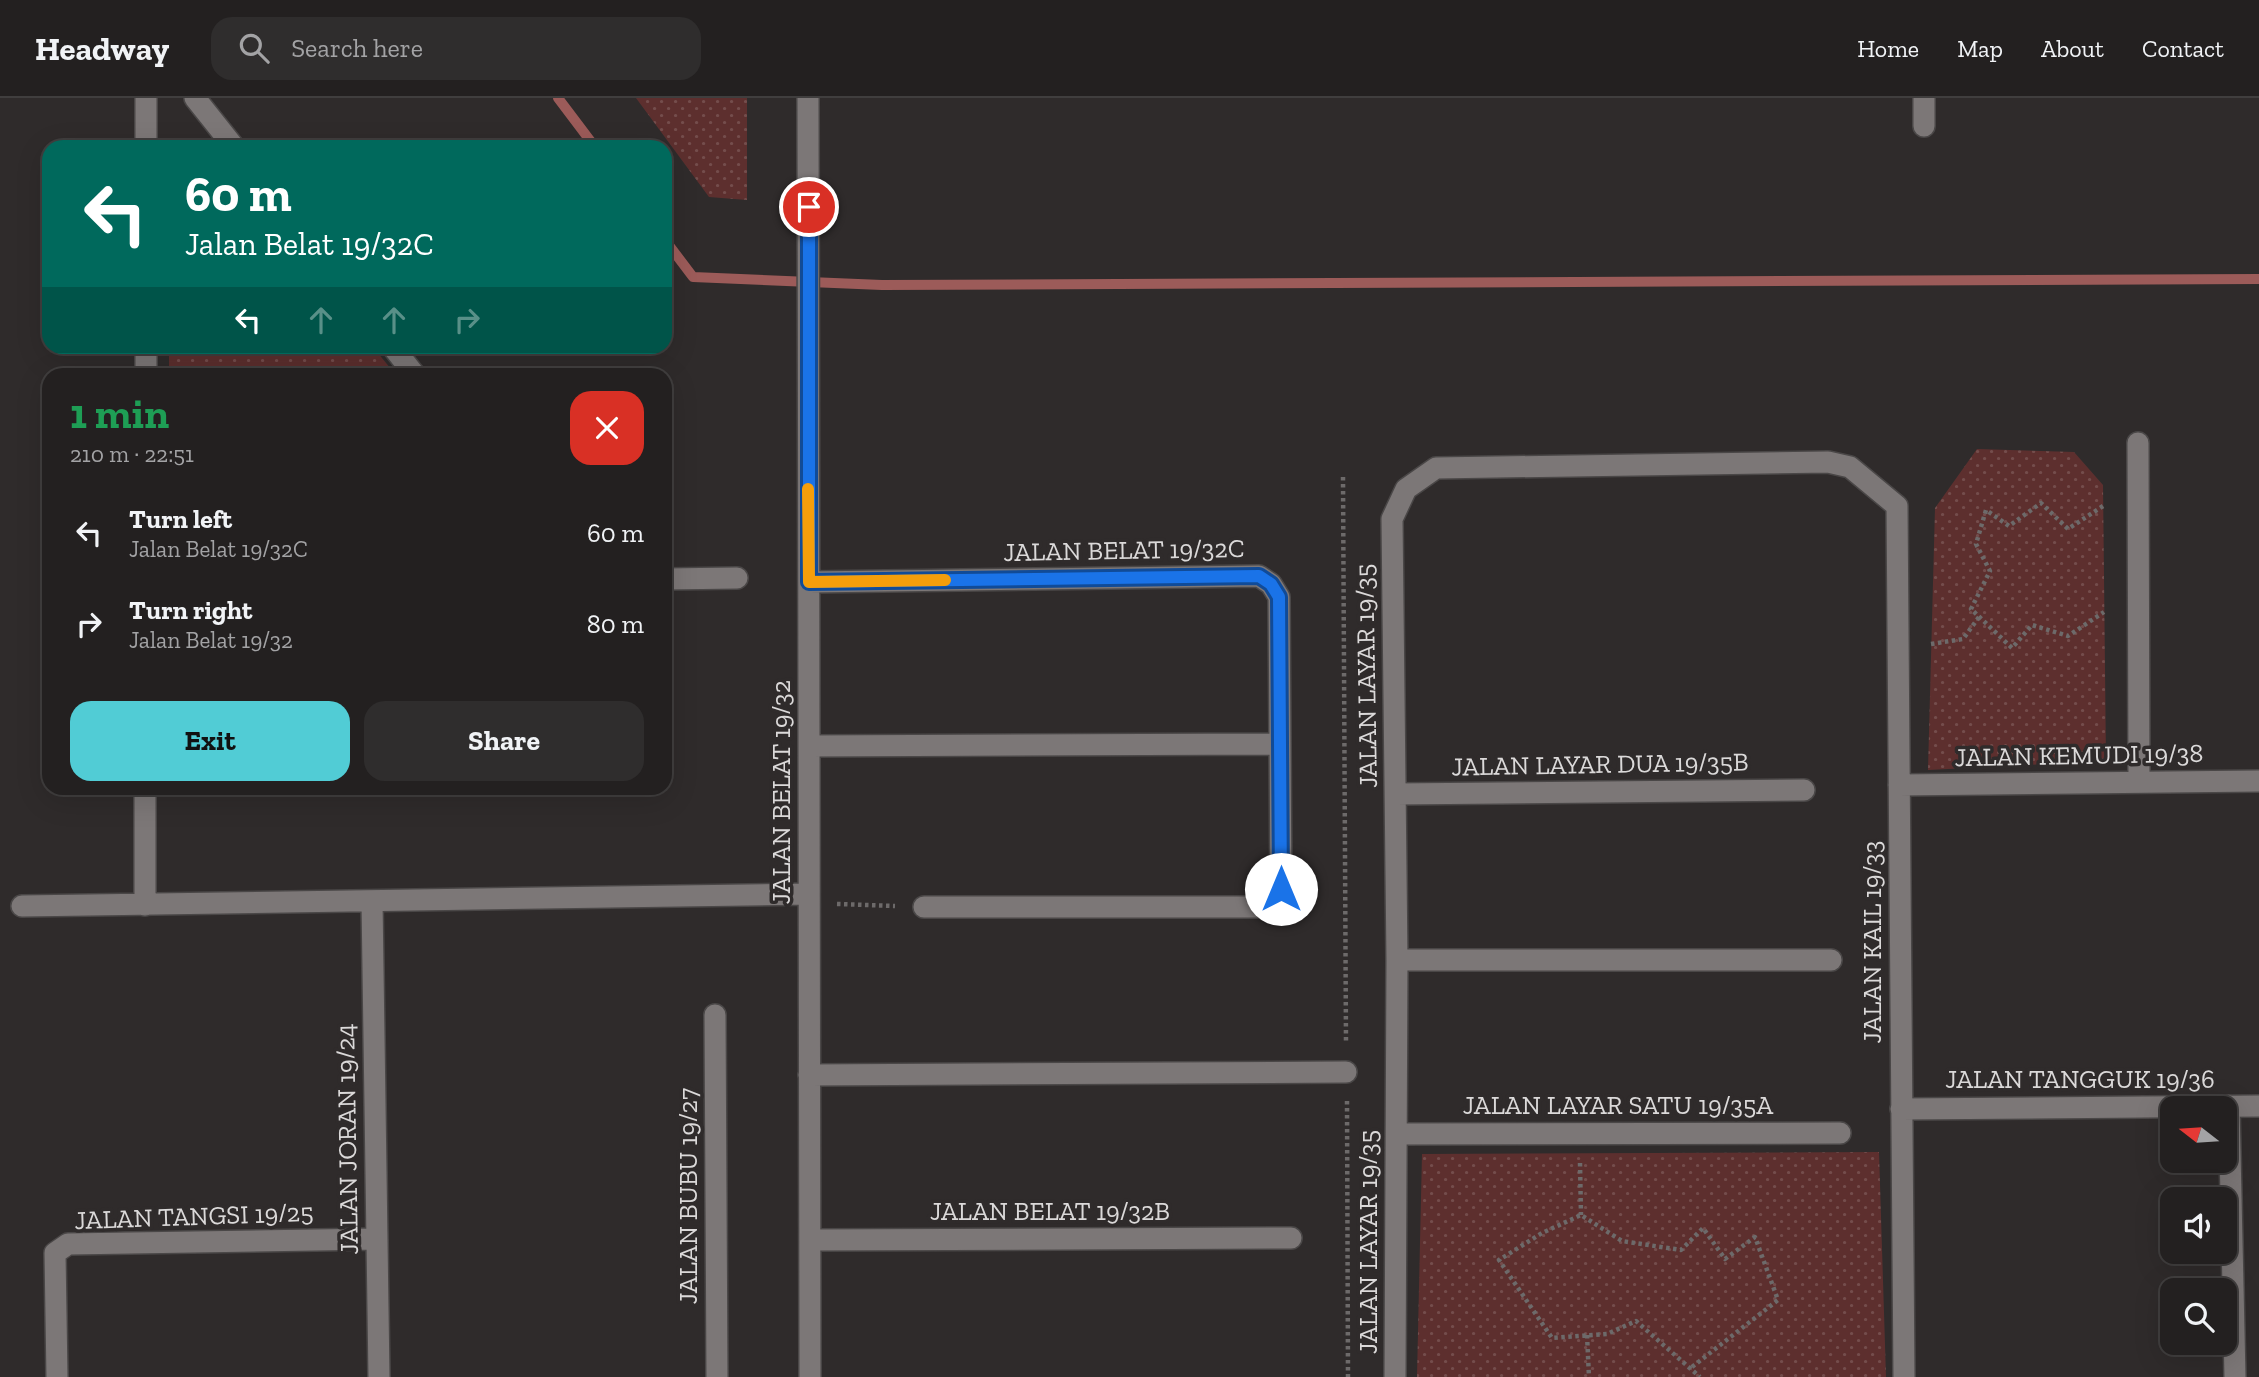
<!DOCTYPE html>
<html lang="en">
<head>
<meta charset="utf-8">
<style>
	body { margin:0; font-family:"Zilla Slab",serif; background:#2f2d2d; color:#f1f3f6; height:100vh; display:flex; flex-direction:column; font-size:26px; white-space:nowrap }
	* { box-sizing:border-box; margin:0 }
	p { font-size:23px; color:#a3a3a5 }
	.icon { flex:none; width:38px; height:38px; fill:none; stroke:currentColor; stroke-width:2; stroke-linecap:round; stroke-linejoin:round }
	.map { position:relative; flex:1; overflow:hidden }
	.drawer { position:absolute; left:42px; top:270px; width:630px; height:427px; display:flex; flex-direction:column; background:#232020; border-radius:21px; box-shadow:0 7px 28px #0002,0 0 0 2px #403e3e }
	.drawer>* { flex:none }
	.hud { position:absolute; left:42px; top:42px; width:630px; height:214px; border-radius:21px; box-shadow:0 7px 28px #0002,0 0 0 2px #403e3e; background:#00695c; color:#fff; overflow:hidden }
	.needle { width:46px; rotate:287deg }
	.fabs { position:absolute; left:2160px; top:998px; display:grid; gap:14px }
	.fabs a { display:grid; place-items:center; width:77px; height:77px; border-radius:14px; background:#232020; box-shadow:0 7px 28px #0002,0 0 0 2px #403e3e; font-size:35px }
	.pin { position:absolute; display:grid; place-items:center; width:60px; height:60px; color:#fff; margin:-30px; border:4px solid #fff; border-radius:50%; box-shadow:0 2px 7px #0007 }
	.me { position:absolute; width:77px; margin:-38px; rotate:0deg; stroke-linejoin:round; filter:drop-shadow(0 0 5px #0008) }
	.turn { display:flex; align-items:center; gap:24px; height:147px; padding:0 28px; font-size:32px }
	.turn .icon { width:91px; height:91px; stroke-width:2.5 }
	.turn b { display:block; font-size:49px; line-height:60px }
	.lanes { display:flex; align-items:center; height:66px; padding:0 28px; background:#0003; justify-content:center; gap:35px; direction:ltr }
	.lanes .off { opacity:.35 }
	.round { display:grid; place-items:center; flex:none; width:74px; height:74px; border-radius:21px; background:#2f2d2d }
	.headline { display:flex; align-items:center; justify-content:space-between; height:119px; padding:0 28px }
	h1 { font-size:42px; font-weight:800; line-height:52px; color:#1e9e55 }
	.primary-button { display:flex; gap:14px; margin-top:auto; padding:14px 28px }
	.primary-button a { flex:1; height:80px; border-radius:21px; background:#51ccd5; color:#111; font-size:28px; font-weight:800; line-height:80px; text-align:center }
	.primary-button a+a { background:#2f2d2d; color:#f1f3f6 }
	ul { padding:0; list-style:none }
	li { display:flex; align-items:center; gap:21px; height:91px; padding:0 28px }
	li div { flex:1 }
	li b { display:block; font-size:26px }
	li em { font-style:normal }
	header { display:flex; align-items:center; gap:42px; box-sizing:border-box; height:98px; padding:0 35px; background:#232020; border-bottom:2px solid #403e3e }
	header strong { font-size:33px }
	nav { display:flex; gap:38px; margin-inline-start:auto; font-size:24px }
	.search { width:490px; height:63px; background:#2f2d2d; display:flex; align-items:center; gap:18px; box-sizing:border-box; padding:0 24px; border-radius:21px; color:#a3a3a5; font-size:26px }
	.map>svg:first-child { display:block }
	.green { fill:url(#green-dots) }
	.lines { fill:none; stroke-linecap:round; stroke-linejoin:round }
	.stream { stroke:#9c5b59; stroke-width:10 }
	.minor-casing { stroke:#4a4747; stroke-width:24 }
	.path { stroke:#6d6a6a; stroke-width:4.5; stroke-dasharray:3.5 3.5; stroke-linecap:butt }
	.minor { stroke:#7c7777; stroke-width:21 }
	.route-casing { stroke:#114b97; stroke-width:18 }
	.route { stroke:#1a73e8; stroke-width:12 }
	.slow { stroke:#f59e0b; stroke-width:12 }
	.labels { text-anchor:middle; stroke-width:7; stroke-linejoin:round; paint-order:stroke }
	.street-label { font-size:26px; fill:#dbd9d9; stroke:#2f2b2b }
</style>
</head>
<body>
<header>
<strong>Headway</strong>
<div class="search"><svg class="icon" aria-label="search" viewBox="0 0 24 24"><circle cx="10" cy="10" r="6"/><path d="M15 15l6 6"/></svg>Search here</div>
<nav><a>Home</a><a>Map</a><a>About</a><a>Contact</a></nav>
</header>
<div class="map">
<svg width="2259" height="1279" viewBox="0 0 2259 1279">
	<defs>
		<pattern id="green-dots" width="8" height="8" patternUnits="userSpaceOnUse" patternTransform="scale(1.75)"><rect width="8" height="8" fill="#5d2f2e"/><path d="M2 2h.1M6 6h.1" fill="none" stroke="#744d4c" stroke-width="1.8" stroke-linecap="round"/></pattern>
	</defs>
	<rect width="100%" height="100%" fill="#2f2b2b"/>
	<!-- green -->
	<path class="green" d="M636 0H747V102L709 99Z
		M169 249H373L395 276H169Z
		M1977 351 2074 354 2103 387 2106 663 1928 672 1935 410Z
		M1879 1054 1886 1279H1417L1422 1056Z"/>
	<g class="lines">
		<!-- stream -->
		<path class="stream" d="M558 0 595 49
			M665 142 693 179 882 187 2259 181"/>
		<!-- minor casing -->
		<g class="minor-casing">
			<path id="minor" d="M195 0 234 49
				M808 0 810 1279
				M1924 0V28
				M146 49V0
				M392 248 414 276
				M146 276V248
				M2138 345 2139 684
				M665 481 737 480
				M809 484 1259 478 1271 486 1279 499 1281 791 1271 803 1259 809H924
				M809 648 1280 646
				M1899 687 2259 683
				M1396 696 1804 692
				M372 803 379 1279
				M145 807V690
				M22 808 809 796
				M1397 862H1831
				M715 917 717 1279
				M809 977 1346 974
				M2229 1008 2235 1279
				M1901 1011 2259 1008
				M1397 1036 1840 1035
				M810 1142 1291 1140
				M57 1279 55 1155 68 1146 377 1141
				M1395 1279 1397 862 1392 421 1406 391 1436 370 1828 364 1850 369 1897 408 1904 1279"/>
		</g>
		<!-- path -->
		<path class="path" d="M1343 379 1346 945
			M2103 408 2068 431 2041 405 2009 428 1986 412 1976 446 1990 473 1971 511 2012 550 2032 527 2068 538 2104 514
			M1931 546 1963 541 1979 519
			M837 806 895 808
			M1347 1003 1348 1279
			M1580 1065 1581 1117
			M1587 1237 1589 1279
			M1692 1269 1778 1202 1755 1139 1725 1161 1703 1130 1681 1152 1622 1143 1581 1117 1542 1135 1499 1162 1552 1240 1607 1236 1636 1223 1700 1279"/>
		<!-- minor -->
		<use href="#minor" class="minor"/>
	</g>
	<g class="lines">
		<!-- route casing -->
		<g class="route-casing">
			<path id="route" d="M809 109V484L1259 478 1271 486 1279 499 1281 791"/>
		</g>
		<!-- route -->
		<use href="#route" class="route"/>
		<!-- slow -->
		<path class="slow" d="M808 391 809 484 945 482"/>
	</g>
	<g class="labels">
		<!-- street labels -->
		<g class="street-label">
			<text transform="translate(1124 452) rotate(-1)" y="9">JALAN BELAT 19/32C</text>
			<text transform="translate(1366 578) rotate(-91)" y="9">JALAN LAYAR 19/35</text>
			<text transform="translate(2079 657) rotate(-1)" y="9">JALAN KEMUDI 19/38</text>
			<text transform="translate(1600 666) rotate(-1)" y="9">JALAN LAYAR DUA 19/35B</text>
			<text transform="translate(781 694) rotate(-90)" y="9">JALAN BELAT 19/32</text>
			<text transform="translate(1872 844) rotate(-90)" y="9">JALAN KAIL 19/33</text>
			<text x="2080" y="990">JALAN TANGGUK 19/36</text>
			<text x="1618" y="1016">JALAN LAYAR SATU 19/35A</text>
			<text transform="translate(347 1041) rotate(-91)" y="9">JALAN JORAN 19/24</text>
			<text transform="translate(688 1098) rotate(-90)" y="9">JALAN BUBU 19/27</text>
			<text x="1050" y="1122">JALAN BELAT 19/32B</text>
			<text transform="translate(194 1118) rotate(-2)" y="9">JALAN TANGSI 19/25</text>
			<text transform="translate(1368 1144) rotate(-90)" y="9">JALAN LAYAR 19/35</text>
		</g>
	</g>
</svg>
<div class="fabs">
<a><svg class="needle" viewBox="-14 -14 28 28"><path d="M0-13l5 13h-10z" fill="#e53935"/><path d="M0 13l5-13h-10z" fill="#a3a3a5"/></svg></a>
<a><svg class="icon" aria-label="sound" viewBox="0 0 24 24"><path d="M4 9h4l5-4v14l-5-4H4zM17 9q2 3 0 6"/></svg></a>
<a><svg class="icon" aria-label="search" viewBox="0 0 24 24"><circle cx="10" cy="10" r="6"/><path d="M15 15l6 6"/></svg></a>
</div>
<div class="pin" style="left:809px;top:109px;background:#d93025"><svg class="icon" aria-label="arrive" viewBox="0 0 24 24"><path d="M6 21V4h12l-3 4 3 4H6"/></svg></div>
<svg class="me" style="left:1281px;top:791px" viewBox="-20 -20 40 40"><circle r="19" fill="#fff"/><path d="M0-13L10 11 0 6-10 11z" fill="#1a73e8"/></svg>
<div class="hud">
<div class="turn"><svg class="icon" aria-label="left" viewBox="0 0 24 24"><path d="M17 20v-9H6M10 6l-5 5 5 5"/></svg><div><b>60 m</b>Jalan Belat 19/32C</div></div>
<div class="lanes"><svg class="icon" aria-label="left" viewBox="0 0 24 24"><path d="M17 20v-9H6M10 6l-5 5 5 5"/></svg><svg class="icon off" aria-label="ahead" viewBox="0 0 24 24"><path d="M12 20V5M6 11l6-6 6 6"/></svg><svg class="icon off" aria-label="ahead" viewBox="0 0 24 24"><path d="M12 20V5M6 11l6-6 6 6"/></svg><svg class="icon off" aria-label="right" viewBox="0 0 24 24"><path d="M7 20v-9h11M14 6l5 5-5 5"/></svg></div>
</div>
<section class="drawer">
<div class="headline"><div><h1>1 min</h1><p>210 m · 22:51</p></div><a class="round" style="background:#d93025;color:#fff"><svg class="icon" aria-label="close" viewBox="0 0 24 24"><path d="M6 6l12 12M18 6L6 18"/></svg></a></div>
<ul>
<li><svg class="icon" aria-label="left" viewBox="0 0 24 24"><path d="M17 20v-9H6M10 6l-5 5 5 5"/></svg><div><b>Turn left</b><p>Jalan Belat 19/32C</p></div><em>60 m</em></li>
<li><svg class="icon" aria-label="right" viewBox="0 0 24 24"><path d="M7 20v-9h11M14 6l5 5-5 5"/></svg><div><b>Turn right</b><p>Jalan Belat 19/32</p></div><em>80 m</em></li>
</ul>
<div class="primary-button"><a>Exit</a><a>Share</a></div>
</section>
</div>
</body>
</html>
